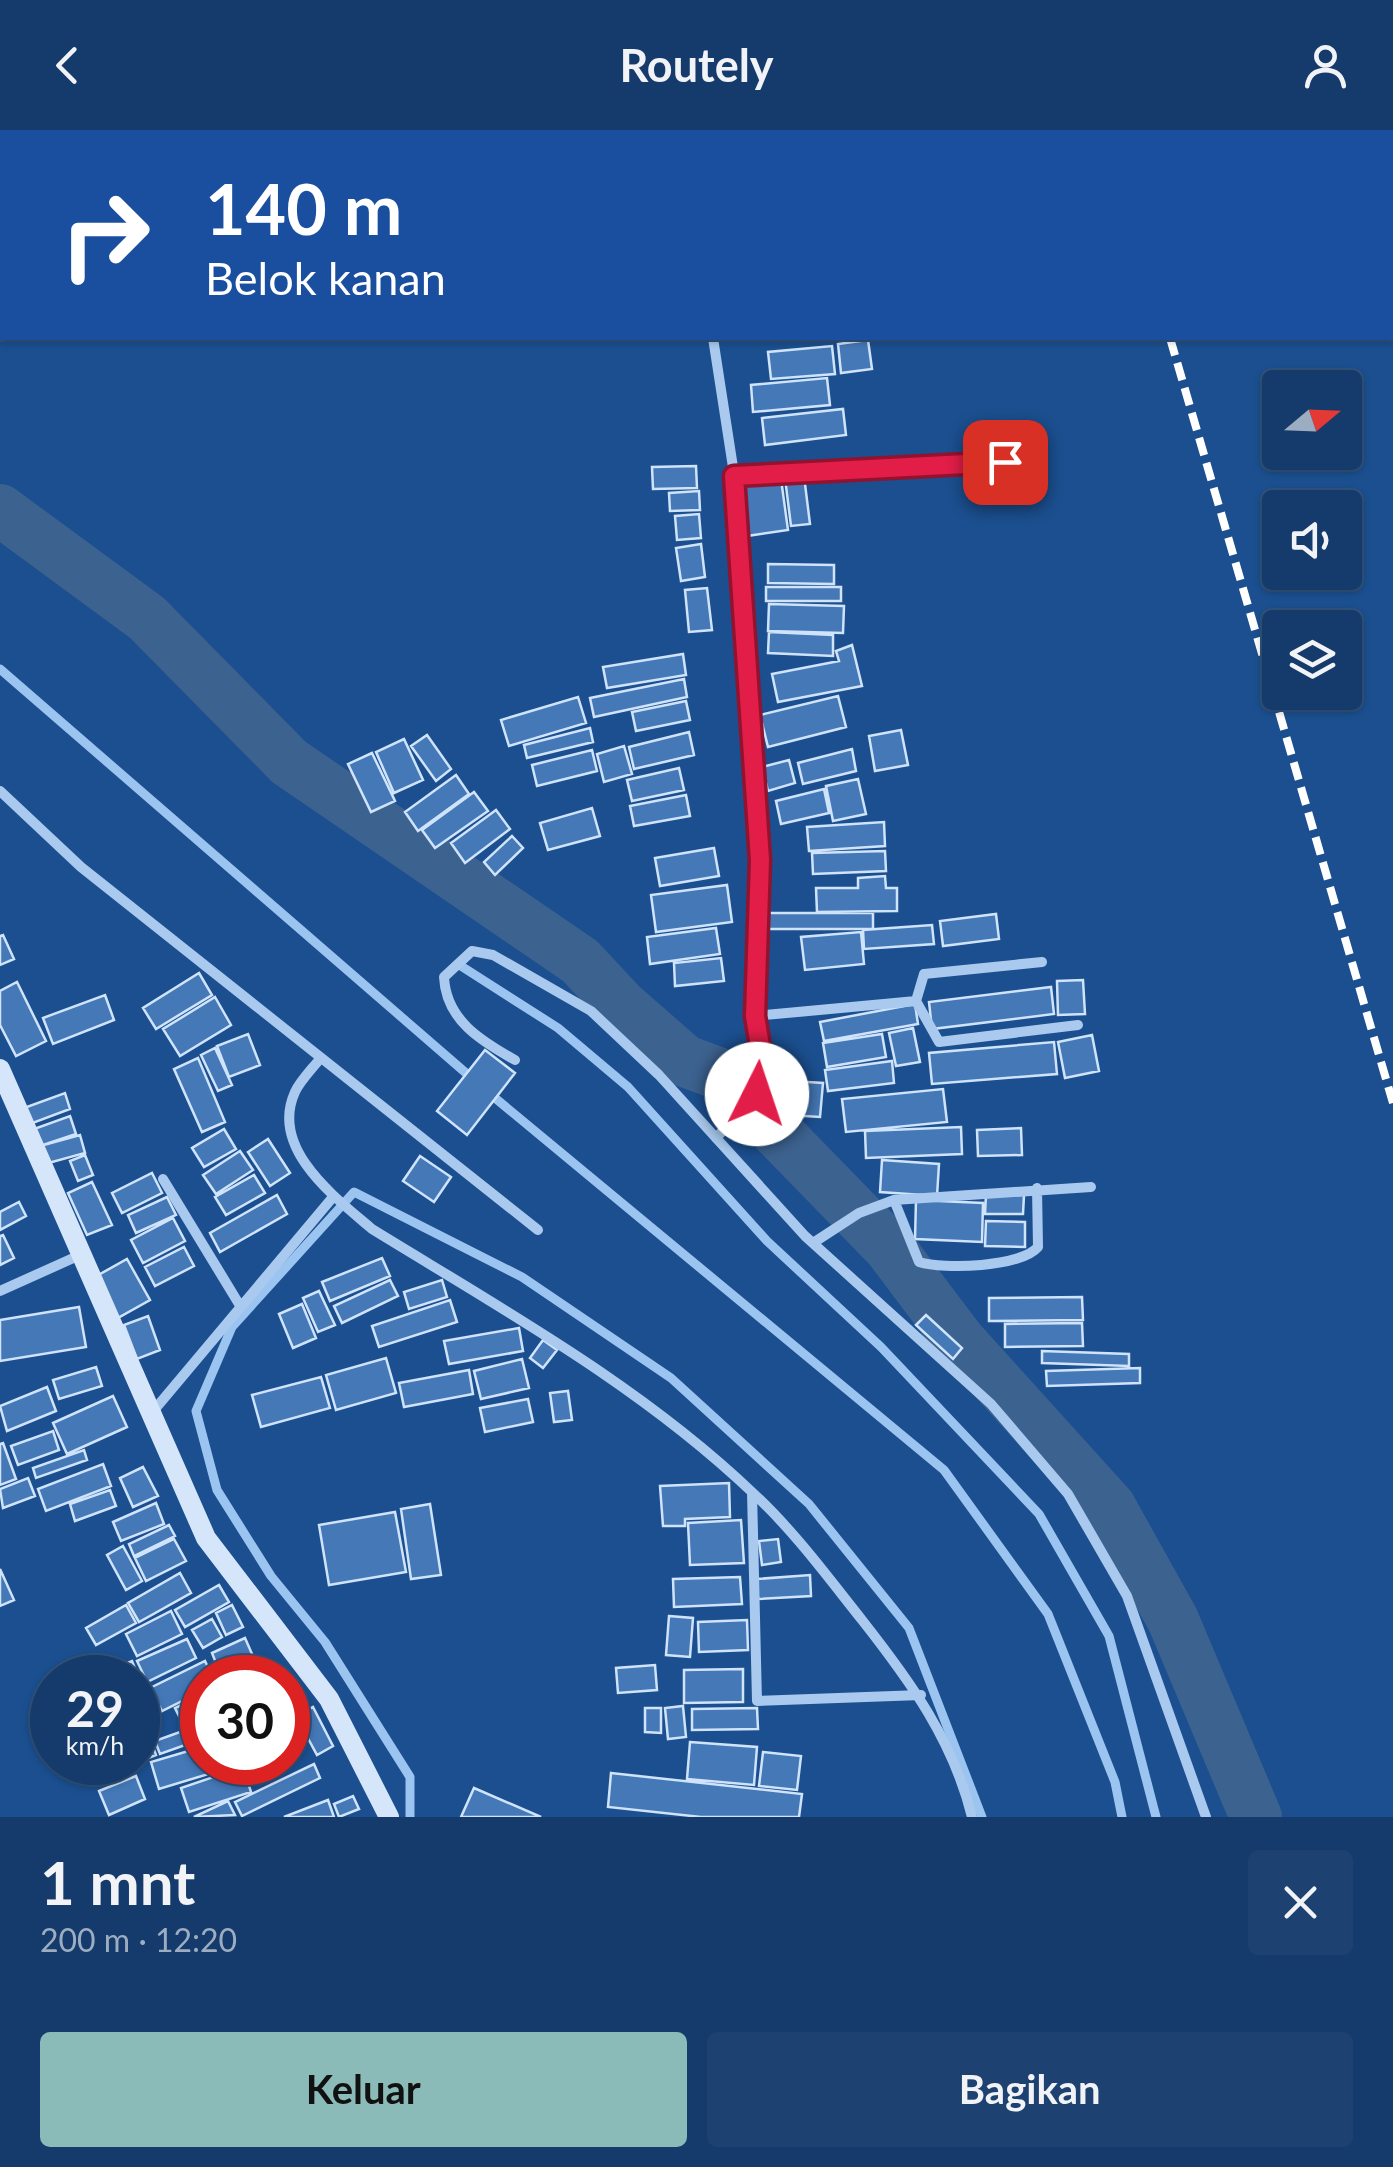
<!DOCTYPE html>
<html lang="id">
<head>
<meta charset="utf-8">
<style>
	body { margin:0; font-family:Lato,sans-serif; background:#1d4271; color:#f1f3f6; height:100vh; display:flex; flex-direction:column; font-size:38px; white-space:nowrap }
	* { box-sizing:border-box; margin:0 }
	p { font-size:32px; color:#9dadc1 }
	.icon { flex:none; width:55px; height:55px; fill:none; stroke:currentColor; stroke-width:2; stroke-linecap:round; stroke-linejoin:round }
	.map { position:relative; height:1687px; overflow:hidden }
	.panel { display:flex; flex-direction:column; background:#143b6b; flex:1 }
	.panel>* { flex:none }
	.hud { position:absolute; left:0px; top:0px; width:1395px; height:210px; box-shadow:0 2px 8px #0004,0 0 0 2px #33557e; background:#1a4fa0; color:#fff; overflow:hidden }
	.needle { width:65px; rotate:71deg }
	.controls { position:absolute; left:1262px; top:240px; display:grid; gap:20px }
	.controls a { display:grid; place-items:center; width:100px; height:100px; border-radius:10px; background:#143b6b; box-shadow:0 2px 8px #0004,0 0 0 2px #33557e; font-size:50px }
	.speed { position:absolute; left:30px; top:1525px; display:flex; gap:20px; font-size:50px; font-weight:700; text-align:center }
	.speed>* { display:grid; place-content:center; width:130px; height:130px; border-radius:50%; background:#143b6b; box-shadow:0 2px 8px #0004,0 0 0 2px #33557e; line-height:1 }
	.speed small { font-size:25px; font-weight:400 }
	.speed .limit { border:15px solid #d22; background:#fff; color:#111 }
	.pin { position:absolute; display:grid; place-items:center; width:85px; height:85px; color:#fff; margin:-42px; border-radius:20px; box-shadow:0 5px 15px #0006 }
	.me { position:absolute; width:110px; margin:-55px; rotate:4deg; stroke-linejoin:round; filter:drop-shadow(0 0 8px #0008) }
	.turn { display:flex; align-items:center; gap:35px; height:210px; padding:0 40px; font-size:45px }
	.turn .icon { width:130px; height:130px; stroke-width:2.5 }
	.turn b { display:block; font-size:70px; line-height:85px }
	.round { display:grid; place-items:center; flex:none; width:105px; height:105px; border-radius:10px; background:#1d4271 }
	.summary { display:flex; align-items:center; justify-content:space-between; height:170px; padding:0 40px }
	h1 { font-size:60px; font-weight:700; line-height:75px }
	.action { display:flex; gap:20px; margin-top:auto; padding:20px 40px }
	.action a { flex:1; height:115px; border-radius:10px; background:#8bbbb9; color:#111; font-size:40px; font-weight:700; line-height:115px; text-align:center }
	.action a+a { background:#1d4271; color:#f1f3f6 }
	header { display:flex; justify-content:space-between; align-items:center; height:130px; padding:0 40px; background:#143b6b; font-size:45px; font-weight:700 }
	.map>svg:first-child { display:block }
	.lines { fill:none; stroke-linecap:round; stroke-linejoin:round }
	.stream { stroke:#9cc4f0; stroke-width:9 }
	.river { stroke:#3c6290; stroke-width:52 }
	.building { fill:#4478b7; stroke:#cfe3fa; stroke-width:2.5 }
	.street { stroke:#a9c9ee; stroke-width:10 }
	.secondary { stroke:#d6e6fa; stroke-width:20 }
	.rail { stroke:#fff; stroke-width:8; stroke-dasharray:18 8; stroke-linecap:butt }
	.route-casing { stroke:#92132f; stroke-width:25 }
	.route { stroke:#e11d48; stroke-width:18 }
</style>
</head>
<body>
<header><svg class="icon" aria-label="back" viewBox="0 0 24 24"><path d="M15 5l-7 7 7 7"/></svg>Routely<svg class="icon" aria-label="person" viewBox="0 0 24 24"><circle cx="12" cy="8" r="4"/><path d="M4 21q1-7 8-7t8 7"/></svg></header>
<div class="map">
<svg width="1393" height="1687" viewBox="0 0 1393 1687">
	<rect width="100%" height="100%" fill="#1b4f8f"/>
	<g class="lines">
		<!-- stream -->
		<path class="stream" d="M0 539 474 950
			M461 836 558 898 628 957 767 1111 881 1217 1039 1384 1109 1506 1156 1687
			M489 963 944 1340 1048 1484 1115 1652 1122 1687
			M410 1687V1647L325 1512 271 1446 217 1360 196 1281 232 1197 354 1062 522 1147 671 1248 809 1374 909 1498 982 1687"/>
		<!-- river -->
		<path class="river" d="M0 3 2 9
			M0 175 2 173
			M0 380 147 488 289 632 580 831 621 875 685 931 731 948 773 998 889 1117 959 1210 1110 1377 1173 1490 1256 1687"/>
	</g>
	<!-- building -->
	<path class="building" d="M868 210 872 239 841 243 838 214Z
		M832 216 835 244 771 249 768 222Z
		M827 248 830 275 753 282 751 255Z
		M843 279 846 305 765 315 762 288Z
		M696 336 697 358 653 359 652 337Z
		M804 346 810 394 791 396 785 348Z
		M781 349 788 400 747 406 740 355Z
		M699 361 700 380 670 381 669 363Z
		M699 384 701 408 677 410 675 386Z
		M701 414 705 447 681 451 676 418Z
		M768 434 834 435V454L768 453Z
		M766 457H841V471H766Z
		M707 458 712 500 689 502 685 460Z
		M769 474 844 476 843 503 768 501Z
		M769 502 833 505V526L768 523Z
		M852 515 862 556 778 572 772 544 839 531 836 521Z
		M683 524 686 545 607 558 603 537Z
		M684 549 687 567 594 587 590 568Z
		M838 566 846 597 768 617 760 585Z
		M578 567 586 593 509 616 501 590Z
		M686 571 690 590 636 601 632 582Z
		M590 598 593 612 527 628 524 615Z
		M901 600 908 635 875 641 869 606Z
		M689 602 694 625 634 639 629 617Z
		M427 605 451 639 436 651 411 616Z
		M404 609 423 650 394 663 376 622Z
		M624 616 632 644 604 652 597 624Z
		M852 619 856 641 803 654 798 633Z
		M592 620 597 641 537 656 532 635Z
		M372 623 395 671 371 682 348 634Z
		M789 630 795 653 768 661 762 637Z
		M679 638 684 660 632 671 627 650Z
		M456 645 469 664 418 701 405 682Z
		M858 649 866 684 833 691 826 656Z
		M824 659 829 683 781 694 776 671Z
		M474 662 488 681 435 718 422 700Z
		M686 665 690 686 634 696 630 676Z
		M592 678 600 706 548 720 540 693Z
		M496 680 510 699 465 733 451 713Z
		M884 692 885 716 809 721 807 697Z
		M512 706 523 718 495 745 484 732Z
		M714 718 719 746 660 756 655 728Z
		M885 721 886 741 813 744 812 723Z
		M885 746 886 758H897V781L817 782 816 758H858V748Z
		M727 755 732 792 656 802 651 765Z
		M765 783H873V799H765Z
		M996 784 999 809 943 816 940 791Z
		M932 795 934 814 864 819 863 800Z
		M716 798 720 824 650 834 647 807Z
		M861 802 864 834 805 840 801 807Z
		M3 805 14 829 0 835V806Z
		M721 828 724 851 675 856 674 833Z
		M199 843 212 865 156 899 143 878Z
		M1083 850 1085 884 1058 885 1057 851Z
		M17 852 46 911 16 926 0 895V861Z
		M1051 857 1054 884 932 899 929 872Z
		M105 865 114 890 53 914 43 888Z
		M215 867 231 895 180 926 163 899Z
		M915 874 918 894 824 911 820 892Z
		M913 898 920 932 896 936 889 903Z
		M248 904 260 935 229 947 217 916Z
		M882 904 886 927 827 937 823 913Z
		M1092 905 1099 941 1065 948 1058 912Z
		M1054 912 1057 944 932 954 929 923Z
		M215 918 232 955 218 961 201 925Z
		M485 920 515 943 467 1005 437 981Z
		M198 928 225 992 202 1002 174 939Z
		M892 931 894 953 828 961 825 940Z
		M791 951 823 953 820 987 788 985Z
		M943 959 947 992 846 1002 842 969Z
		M65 963 70 979 30 994 24 978Z
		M70 986 76 1004 40 1016 34 999Z
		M961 997 962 1024 866 1028 865 1001Z
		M1021 998 1022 1025 978 1026 977 1000Z
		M224 999 236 1019 204 1037 192 1018Z
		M80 1005 85 1023 45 1034 40 1016Z
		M268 1009 290 1043 270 1056 248 1022Z
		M240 1021 253 1040 216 1064 203 1045Z
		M85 1025 93 1045 78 1051 70 1031Z
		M420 1026 451 1047 434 1072 403 1051Z
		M882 1030 939 1034 937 1066 880 1062Z
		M152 1043 162 1063 122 1083 112 1063Z
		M254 1045 265 1063 226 1085 215 1067Z
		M92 1052 112 1095 87 1105 68 1063Z
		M277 1065 287 1084 220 1122 210 1103Z
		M986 1065H1024L1023 1084H985Z
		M167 1067 176 1085 136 1103 128 1085Z
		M916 1070 983 1073 982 1112 915 1109Z
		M19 1072 26 1086 0 1100V1082Z
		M173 1088 185 1111 143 1133 131 1110Z
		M986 1091 1025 1092V1117L985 1116Z
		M3 1105 14 1128 0 1135V1106Z
		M184 1117 194 1136 155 1156 145 1137Z
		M382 1128 390 1146 330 1171 322 1152Z
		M127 1129 150 1170 116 1189 93 1148Z
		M390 1150 398 1166 342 1193 334 1176Z
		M442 1150 447 1167 409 1179 404 1162Z
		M319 1161 335 1195 318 1202 303 1168Z
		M1082 1167 1083 1190 989 1191V1168Z
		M450 1170 457 1192 379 1217 372 1196Z
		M302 1174 316 1208 293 1218 279 1184Z
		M79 1177 86 1217 0 1231V1190Z
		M926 1185 962 1218 953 1229 916 1195Z
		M148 1186 160 1220 137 1229 124 1195Z
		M1082 1193 1083 1216 1005 1217V1194Z
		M519 1198 523 1221 449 1234 444 1211Z
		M543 1210 557 1220 543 1238 530 1228Z
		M1042 1221 1129 1224V1236L1042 1233Z
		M386 1228 396 1263 336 1280 326 1245Z
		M522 1229 529 1258 481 1269 474 1241Z
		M96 1237 102 1256 59 1269 53 1250Z
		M1140 1238V1253L1047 1256 1046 1241Z
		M469 1240 473 1264 404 1277 399 1253Z
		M321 1247 330 1278 261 1297 252 1265Z
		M47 1257 56 1281 7 1301 0 1276Z
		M568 1261 572 1290 554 1292 550 1263Z
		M113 1266 127 1297 67 1324 53 1293Z
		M528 1269 533 1292 485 1302 480 1278Z
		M53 1301 59 1320 18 1335 11 1316Z
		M3 1313 16 1349 0 1355V1314Z
		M84 1320 87 1330 36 1348 33 1338Z
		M103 1334 111 1356 46 1381 38 1359Z
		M143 1337 158 1366 133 1377 120 1348Z
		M28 1348 35 1366 3 1378 0 1359Z
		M729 1353 730 1387 685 1389V1396H663L660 1356Z
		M110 1360 116 1376 75 1391 70 1374Z
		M156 1373 164 1394 121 1411 113 1392Z
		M430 1374 441 1445 411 1449 401 1379Z
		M395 1382 406 1442 329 1455 319 1395Z
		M741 1390 744 1433 690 1435 688 1393Z
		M169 1395 175 1406 134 1426 129 1414Z
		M174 1409 186 1431 146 1451 135 1428Z
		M778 1409 781 1432 762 1435 759 1411Z
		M123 1416 142 1451 126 1460 107 1425Z
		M0 1439 14 1470 0 1476Z
		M180 1443 191 1463 139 1492 128 1473Z
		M810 1445 811 1466 758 1469 757 1449Z
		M740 1447 742 1474 674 1477 673 1449Z
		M219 1455 229 1472 185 1497 175 1480Z
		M126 1475 136 1493 96 1515 86 1498Z
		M232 1475 243 1497 226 1505 216 1483Z
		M171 1481 182 1504 137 1526 126 1504Z
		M669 1486 693 1488 690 1527 666 1525Z
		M212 1489 222 1507 203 1518 192 1500Z
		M747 1490 748 1520 699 1522 698 1492Z
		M245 1508 256 1533 222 1548 212 1523Z
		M187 1509 196 1528 147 1552 137 1531Z
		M132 1531 143 1558 138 1560V1548H112L109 1540Z
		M205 1531 213 1548H202V1561L162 1581 150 1558Z
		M655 1535 657 1560 618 1563 616 1538Z
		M743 1539V1572L684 1573V1540Z
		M202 1565V1590L185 1598 175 1578Z
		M683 1576 686 1607 668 1609 665 1578Z
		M313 1577 333 1616 317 1625 296 1586Z
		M645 1578H661V1603L645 1602Z
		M757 1578 758 1599 692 1600V1579Z
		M202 1594V1609L160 1624 155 1611Z
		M149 1606 156 1625 141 1631 138 1610Z
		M690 1612 757 1617 754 1655 687 1649Z
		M202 1617V1632L238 1635 159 1659 151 1632Z
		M763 1622 801 1626 797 1660 759 1656Z
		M314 1634 320 1648 242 1686 235 1672Z
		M243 1637 251 1662 189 1682 181 1658Z
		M611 1643 802 1664 799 1687H701L608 1677Z
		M136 1646 145 1669 109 1685 99 1661Z
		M474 1658 541 1687H461Z
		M353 1666 359 1679 339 1687 334 1674Z
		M328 1670 334 1687H284Z
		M228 1671 235 1685 194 1687Z"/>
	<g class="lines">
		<!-- street -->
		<path class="street" d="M683 0V2
			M713 208 739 376 760 730 755 886 763 934 757 964 716 1008
			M734 347 1005 332
			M0 661 81 737 538 1100
			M1042 832 924 844 916 871 939 912 1078 895
			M755 886 916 871
			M319 930C311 940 300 951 295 962 269 1019 336 1068 372 1099 502 1179 641 1256 753 1363 794 1401 827 1446 862 1490 910 1551 953 1610 972 1687
			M515 930C481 911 446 890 444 847L472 821 493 825 591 881 659 945 805 1106 991 1274 1068 1364 1127 1466 1206 1687
			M163 1049 239 1174
			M894 1070 919 1132C944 1140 1021 1137 1038 1117L1037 1058
			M813 1113 859 1083 894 1070 1091 1057
			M0 1161 80 1125
			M150 1285 333 1067
			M752 1362 757 1571 921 1565"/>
		<!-- secondary -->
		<path class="secondary" d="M0 939 206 1408 329 1569 389 1687"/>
		<!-- rail -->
		<path class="rail" d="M1110 0 1111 2
			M1170 208 1393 973"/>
	</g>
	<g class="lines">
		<!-- route casing -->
		<g class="route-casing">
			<path id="route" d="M757 964 763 934 755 886 760 730 734 346 1005 332"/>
		</g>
		<!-- route -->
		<use href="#route" class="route"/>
	</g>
</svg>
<div class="controls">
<a><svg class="needle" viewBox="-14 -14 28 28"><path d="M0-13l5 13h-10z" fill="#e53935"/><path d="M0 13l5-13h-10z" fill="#9dadc1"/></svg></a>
<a><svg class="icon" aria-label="sound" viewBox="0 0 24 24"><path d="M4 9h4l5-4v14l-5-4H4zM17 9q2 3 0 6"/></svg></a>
<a><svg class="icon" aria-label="layers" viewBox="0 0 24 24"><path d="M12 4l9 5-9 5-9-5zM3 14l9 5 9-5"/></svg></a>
</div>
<div class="speed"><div>29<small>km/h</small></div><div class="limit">30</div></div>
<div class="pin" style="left:1005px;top:332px;background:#d93025"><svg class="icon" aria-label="arrive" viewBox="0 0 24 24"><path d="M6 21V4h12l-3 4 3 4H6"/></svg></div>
<svg class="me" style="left:757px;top:964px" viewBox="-20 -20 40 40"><circle r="19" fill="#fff"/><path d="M0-13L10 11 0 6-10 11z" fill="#e11d48"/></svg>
<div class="hud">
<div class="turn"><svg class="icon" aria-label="right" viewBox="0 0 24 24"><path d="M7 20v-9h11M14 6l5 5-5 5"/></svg><div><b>140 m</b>Belok kanan</div></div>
</div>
</div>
<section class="panel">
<div class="summary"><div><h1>1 mnt</h1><p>200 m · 12:20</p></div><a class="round"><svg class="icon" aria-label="close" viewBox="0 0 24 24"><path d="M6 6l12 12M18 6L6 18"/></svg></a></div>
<div class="action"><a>Keluar</a><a>Bagikan</a></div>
</section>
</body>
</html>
